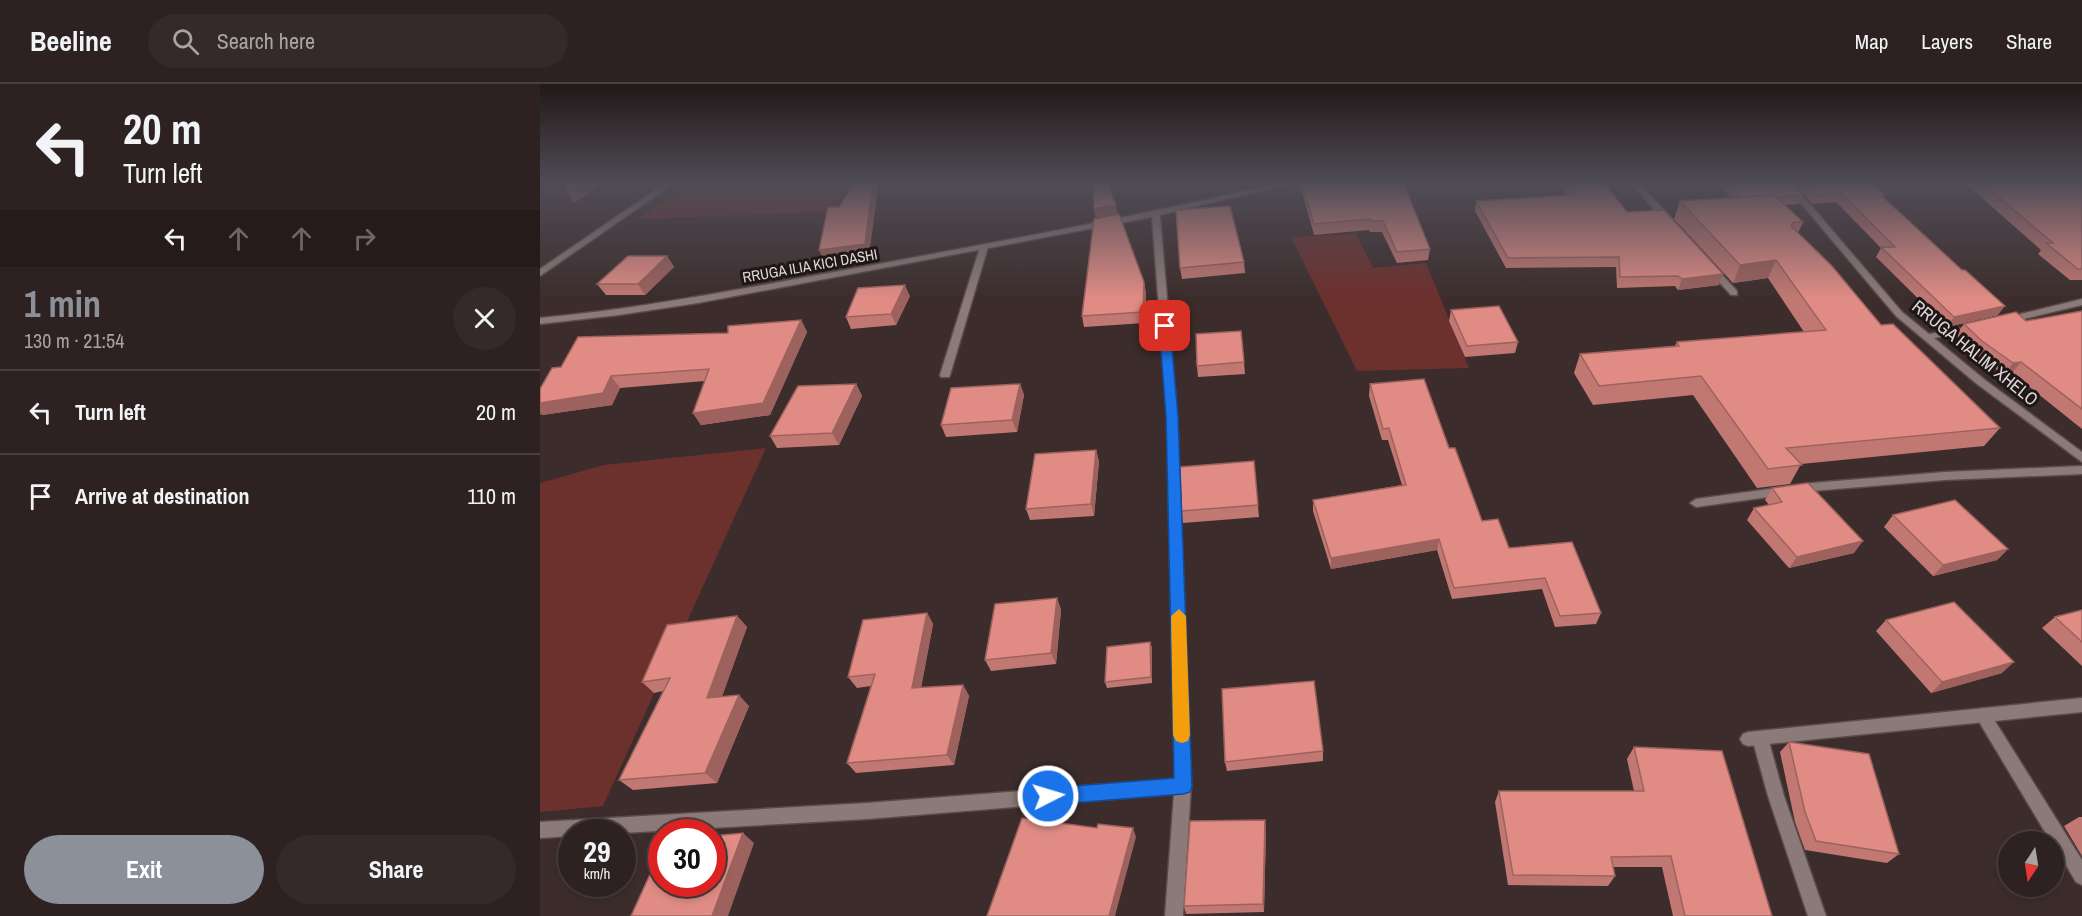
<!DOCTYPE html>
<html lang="en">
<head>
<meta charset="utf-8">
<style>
	body { margin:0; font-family:"Archivo Narrow",sans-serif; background:#352a2a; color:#f1f3f6; height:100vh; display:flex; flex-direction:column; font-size:22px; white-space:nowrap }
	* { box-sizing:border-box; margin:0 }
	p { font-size:20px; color:#a7a4a5 }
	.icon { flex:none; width:33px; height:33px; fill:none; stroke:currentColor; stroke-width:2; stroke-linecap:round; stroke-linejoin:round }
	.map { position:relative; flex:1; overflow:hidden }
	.side { display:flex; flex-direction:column; background:#2d2221; width:540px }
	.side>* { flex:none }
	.hud { background:#2d2221; color:#f1f3f6; overflow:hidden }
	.needle { width:39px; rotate:192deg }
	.tools { position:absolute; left:1458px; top:747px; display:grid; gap:12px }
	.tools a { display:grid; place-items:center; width:66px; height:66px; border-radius:50%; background:#2d2221; box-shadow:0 3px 9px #0003,0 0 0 2px #483f3f; font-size:30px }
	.speed { position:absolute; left:18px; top:735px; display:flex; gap:12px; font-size:30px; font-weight:700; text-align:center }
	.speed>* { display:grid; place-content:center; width:78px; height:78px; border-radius:50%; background:#2d2221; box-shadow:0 3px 9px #0003,0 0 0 2px #483f3f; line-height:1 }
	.speed small { font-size:15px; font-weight:400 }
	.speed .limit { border:9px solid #d22; background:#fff; color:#111 }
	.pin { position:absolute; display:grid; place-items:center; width:51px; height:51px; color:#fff; margin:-26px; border-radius:12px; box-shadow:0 3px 9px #0006 }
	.me { position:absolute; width:66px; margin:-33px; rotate:85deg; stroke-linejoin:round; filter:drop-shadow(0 0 4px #0008) }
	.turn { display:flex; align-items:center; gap:21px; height:126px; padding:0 24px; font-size:27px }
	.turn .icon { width:78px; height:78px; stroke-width:2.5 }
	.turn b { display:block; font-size:42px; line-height:51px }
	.lanes { display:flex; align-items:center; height:57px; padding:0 24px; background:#0003; justify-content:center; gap:30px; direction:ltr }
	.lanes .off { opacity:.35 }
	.round { display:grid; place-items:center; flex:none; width:63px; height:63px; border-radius:32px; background:#352a2a }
	.head { display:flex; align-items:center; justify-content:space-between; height:102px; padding:0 24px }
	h1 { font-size:36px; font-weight:700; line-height:45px; color:#8c9099 }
	.button { display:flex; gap:12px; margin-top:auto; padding:12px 24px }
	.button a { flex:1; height:69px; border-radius:36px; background:#8c9099; color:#fff; font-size:24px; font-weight:700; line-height:69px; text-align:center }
	.button a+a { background:#352a2a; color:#f1f3f6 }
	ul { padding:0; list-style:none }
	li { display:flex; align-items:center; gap:18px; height:84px; padding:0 24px; border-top:2px solid #483f3f }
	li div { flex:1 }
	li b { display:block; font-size:22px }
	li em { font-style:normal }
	header { display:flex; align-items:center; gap:36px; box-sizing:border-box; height:84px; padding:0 30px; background:#2d2221; border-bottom:2px solid #483f3f }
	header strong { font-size:28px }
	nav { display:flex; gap:33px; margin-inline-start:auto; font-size:21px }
	.search { width:420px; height:54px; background:#352a2a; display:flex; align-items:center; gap:15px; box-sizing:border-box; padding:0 21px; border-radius:33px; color:#a7a4a5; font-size:22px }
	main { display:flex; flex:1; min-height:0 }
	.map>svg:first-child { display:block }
	.green { fill:#6c302d }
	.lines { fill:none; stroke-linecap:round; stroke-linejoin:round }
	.service-casing { stroke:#584b4a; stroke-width:3 }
	.minor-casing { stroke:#584b4a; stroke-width:3 }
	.service { fill:#8c7a78; fill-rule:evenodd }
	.minor { fill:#8c7a78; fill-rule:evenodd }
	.wall { fill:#c17872 }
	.shaded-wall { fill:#9d625d }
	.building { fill:#e08c85; stroke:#9d625d; stroke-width:1.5 }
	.route { fill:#1a73e8; stroke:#114b97; stroke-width:1.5 }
	.slow { fill:#f59e0b }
	.labels { text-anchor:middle; stroke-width:6; stroke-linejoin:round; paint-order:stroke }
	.far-street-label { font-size:15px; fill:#dfd5d4; stroke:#1e1717 }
	.street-label { font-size:18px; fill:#dfd5d4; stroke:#1e1717 }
</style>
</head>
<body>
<header>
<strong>Beeline</strong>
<div class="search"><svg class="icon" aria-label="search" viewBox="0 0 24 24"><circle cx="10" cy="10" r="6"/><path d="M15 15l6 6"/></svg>Search here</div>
<nav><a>Map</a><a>Layers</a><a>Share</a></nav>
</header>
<main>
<section class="side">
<div class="hud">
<div class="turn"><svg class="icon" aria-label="left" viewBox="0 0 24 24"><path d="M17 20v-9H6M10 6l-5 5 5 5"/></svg><div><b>20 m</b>Turn left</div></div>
<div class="lanes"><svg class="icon" aria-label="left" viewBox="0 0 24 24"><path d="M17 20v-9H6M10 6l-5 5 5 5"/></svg><svg class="icon off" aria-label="ahead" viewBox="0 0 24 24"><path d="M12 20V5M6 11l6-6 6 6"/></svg><svg class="icon off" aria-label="ahead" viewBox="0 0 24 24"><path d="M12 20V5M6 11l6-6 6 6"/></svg><svg class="icon off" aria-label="right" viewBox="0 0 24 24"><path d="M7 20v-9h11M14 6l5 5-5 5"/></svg></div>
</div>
<div class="head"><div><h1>1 min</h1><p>130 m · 21:54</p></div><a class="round"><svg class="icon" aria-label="close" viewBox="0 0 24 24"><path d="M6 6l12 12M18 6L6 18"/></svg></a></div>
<ul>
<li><svg class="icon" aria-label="left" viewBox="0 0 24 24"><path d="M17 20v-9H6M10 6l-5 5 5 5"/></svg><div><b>Turn left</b></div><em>20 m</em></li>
<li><svg class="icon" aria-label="arrive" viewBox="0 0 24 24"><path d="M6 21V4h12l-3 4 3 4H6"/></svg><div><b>Arrive at destination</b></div><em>110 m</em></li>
</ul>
<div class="button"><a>Exit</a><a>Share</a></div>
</section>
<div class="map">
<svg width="1542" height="832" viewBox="0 0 1542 832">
	<rect width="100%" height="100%" fill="#3c2d2c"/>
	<!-- green -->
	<path class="green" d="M155 98H312L291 128 97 135Z
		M816 150 833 184 886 179 929 284 817 287 751 153Z
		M226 364 63 722 0 728V399L64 381Z"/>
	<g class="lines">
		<!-- service casing -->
		<g class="service-casing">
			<path id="service" d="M1090 98H1098L1132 135V139H1126Z
				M444 160 448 163 410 291 409 293H401L400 291 440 163Z
				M1171 181 1174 182 1197 207V211H1191L1168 186V182Z
				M1443 624 1448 626 1542 776V801L1536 798 1514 761V758H1511L1438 636 1436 631 1438 626Z
				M1220 647 1225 649 1228 654 1244 712 1286 832H1268L1228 712 1212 654 1215 649Z"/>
		</g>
		<!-- minor casing -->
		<g class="minor-casing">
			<path id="minor" d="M127 98H136L0 192V185Z
				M744 98H758L620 131 637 332 651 702 643 832H625L634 710 327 735 82 749 32 748V752L0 754V738L327 719 635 695 627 332 612 133 158 219 79 231 0 240V234C109 224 215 202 322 183 463 157 604 131 744 98Z
				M1243 98H1251L1362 228 1389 250 1436 242V246L1394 254 1445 296 1542 368V378L1437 300 1356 232Z
				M1542 215V221L1467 239 1462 236 1464 234Z
				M1542 382V390L1405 396 1272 407 1156 423 1150 419 1156 415 1272 399 1405 388Z
				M1542 614V628L1208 662 1203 660 1200 655 1203 650 1208 648Z"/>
		</g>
		<!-- service -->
		<use href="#service" class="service"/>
		<!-- minor -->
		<use href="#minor" class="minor"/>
	</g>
	<!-- wall -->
	<path class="wall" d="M759 98H863L890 165 888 176 857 179 842 148H830L829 146 774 151Z
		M1019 98H1063L1087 128 1179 201 1138 206 1135 202 1077 204 1076 183 966 184 935 127 936 117 1028 111Z
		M1176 98H1252L1263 111 1259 120 1245 121 1263 138 1258 149 1341 241 1460 344 1444 362 1261 380 1250 400 1217 404 1153 311 1053 321 1034 289 1040 270 1135 262 1137 258 1264 248 1228 194 1193 199 1134 135 1140 117 1191 114Z
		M1254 98H1330L1345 111 1344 114 1458 231 1407 243 1336 173 1341 164 1296 118 1272 120Z
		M1425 98H1542V196H1530L1498 170 1501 166 1425 99Z
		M577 131 604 198 606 210 605 239 544 243 542 232Z
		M127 172 134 183 105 211H66L57 200Z
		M704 178 705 189 642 195 640 184Z
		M370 212 356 241 311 245 306 233Z
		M911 226 978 258 975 269 925 273 909 237Z
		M1542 227V345L1472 289 1464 291 1434 269 1416 251 1424 240 1486 237Z
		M261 236 267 248 230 331 161 341 153 329 165 297 80 304 72 321 2 331 0 329V305L21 283 188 249Z
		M704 278 705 290 658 293 657 282Z
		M316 300 322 312 299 361 237 364 230 352Z
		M480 300 484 311 477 348 406 353 401 341Z
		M830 300 909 364 942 437 969 464 1061 529 1056 540 1015 543 1002 505 912 515 897 466 791 485 773 427V416L862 401 848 356H842L829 312Z
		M556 366 559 378 554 432 490 436 486 425Z
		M714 377 719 433 643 439 641 427Z
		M1232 404 1314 469 1249 484 1207 436 1214 424 1229 421 1225 416Z
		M1353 431 1468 465 1457 476 1393 492 1344 443Z
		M517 514 521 526 516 580 451 587 445 576Z
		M1542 526V582L1502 544 1515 533Z
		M387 529 393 540 381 604 423 601 429 612 414 681 316 689 307 679 331 602 317 604 308 593Z
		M197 532 207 543 182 612 209 622 177 699 93 706 79 696 123 607 114 609 102 598Z
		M1346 536 1462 589 1391 609 1336 547Z
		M610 558 612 564V599L567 604 565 598Z
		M1249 658 1359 770 1347 779 1265 766 1255 738 1240 668Z
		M1094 663 1232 832H1133L1122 783H1073L1075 792 1068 802 968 801 955 718 959 707H1094L1087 675Z
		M783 667V677L687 687 685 678Z
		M1539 733H1542V772L1524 742Z
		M726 746 724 828 646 830 644 822Z"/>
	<!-- shaded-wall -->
	<path class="shaded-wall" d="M43 98H66L34 119 27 108Z
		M333 98H339L329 171 284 177 279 166Z
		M576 121 578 132 556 136 554 125Z
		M127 172 134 183 105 211 98 200Z
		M1236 176 1228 194 1193 199 1200 181Z
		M1183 190 1179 201 1138 206 1142 195Z
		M604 198 606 210 605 239 603 228Z
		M365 201 370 212 356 241 351 230Z
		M1465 222 1458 231 1407 243 1414 233Z
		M261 236 267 248 230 331 161 341 153 329Z
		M1481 278 1472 289 1464 291 1473 279Z
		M71 292 80 304 72 321 2 331 0 329V319Z
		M316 300 322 312 299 361 292 349Z
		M480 300 484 311 477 348 472 336Z
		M556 366 559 378 554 432 551 420Z
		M899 455 897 466 791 485V474Z
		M1323 457 1314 469 1249 484 1257 473Z
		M1468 465 1457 476 1393 492 1403 481Z
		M517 514 521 526 516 580 511 569Z
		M387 529 393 540 379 615 372 604Z
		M197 532 207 543 178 624 167 614Z
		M610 558 612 564V599L611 593Z
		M1474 578 1462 589 1391 609 1402 598Z
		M423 601 429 612 414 681 407 671Z
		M199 611 209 622 177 699 165 689Z
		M725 736 726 746 724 828 723 820Z
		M593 744 596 753 575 832H569Z
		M203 749 214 759 188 832H172Z"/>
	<!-- building -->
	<path class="building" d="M26 98H43L27 108Z
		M315 98H333L325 160 279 166 288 123H299Z
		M554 98H567L576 121 554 125Z
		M761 98H863L890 165 857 168 843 137H831L830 135 774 140Z
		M1028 98H1063L1087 128 1124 126 1183 190 1142 195 1138 192 1080 193 1079 173 968 174 936 117 1034 111 1031 107H1035Z
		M1188 98H1252L1263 111 1236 113 1234 111 1202 113Z
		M1266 98H1330L1345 111 1342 112 1422 186H1425L1465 222 1414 233 1341 163H1355L1301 109 1277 111Z
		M1441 98H1542V185H1538L1506 159H1513Z
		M1234 111 1263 138H1254L1251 142 1292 182 1341 241 1353 240 1460 344 1246 364 1262 381 1228 385 1161 292 1059 302 1040 270 1139 262 1137 258 1286 246 1236 176 1200 181 1140 117Z
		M690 122 704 178 640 184 636 126Z
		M579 130 604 198 603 228 542 232 554 135Z
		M88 172H127L98 200H57Z
		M365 201 351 230 306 233 318 204Z
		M959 222 978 258 927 262 911 226Z
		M1542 227V325L1481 278 1473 279 1442 257 1424 240 1476 228 1486 237Z
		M261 236 223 319 153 329 169 285 71 292 63 309 0 319V305L12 284 21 283 38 253 188 249V242Z
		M701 247 704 278 657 282 656 250Z
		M884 295 909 364H915L942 437 958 435 969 464 1032 458 1061 529 1020 532 1005 494 914 504 899 455 791 474 773 416 866 401 849 344 843 345 830 300Z
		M316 300 292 349 230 352 258 302Z
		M480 300 472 336 401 341 411 304Z
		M556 366 551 420 486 425 495 370Z
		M714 377 718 421 641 427 640 383Z
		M1268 399 1323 457 1257 473 1214 424 1242 418 1232 404Z
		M1415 416 1468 465 1403 481 1353 431Z
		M517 514 511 569 445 576 455 520Z
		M1414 518 1474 578 1402 598 1346 536Z
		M1542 526V558L1515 533Z
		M387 529 372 604 423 601 407 671 307 679 335 590 308 593 323 536Z
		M197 532 167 614 199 611 165 689 79 696 130 594 102 598 127 541Z
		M610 558 611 593 565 598 567 563Z
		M774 597 783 667 685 678 682 605Z
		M1249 658 1329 670 1359 770 1276 757 1265 728Z
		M1094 663 1182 667 1232 832H1145L1131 772 1071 773 1075 792 973 791 959 707H1104Z
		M482 734 557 744 558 740 593 744 569 832H447Z
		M725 736 723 820 644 822 650 737Z
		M203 749 172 832H91L122 764V800H172V752Z"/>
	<!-- sky -->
	<linearGradient id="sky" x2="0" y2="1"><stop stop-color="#211918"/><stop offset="0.46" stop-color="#504c56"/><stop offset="1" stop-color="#504c56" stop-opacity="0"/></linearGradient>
	<rect width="1542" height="215" fill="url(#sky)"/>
	<!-- route -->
	<path class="route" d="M625 238 630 242 638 332 652 702 650 708 643 710 508 721 501 719 499 712 501 706 508 704 634 694 626 332 619 242Z"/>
	<!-- slow -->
	<path class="slow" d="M639 525 646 532 650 651 648 657 642 659 636 657 633 651 631 532Z"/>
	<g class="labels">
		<!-- far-street labels -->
		<g class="far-street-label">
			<text transform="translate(270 182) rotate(-10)" y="5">RRUGA ILIA KICI DASHI</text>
		</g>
		<!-- street labels -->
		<g class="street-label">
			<text transform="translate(1435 269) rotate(39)" y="6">RRUGA HALIM XHELO</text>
		</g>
	</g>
</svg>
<div class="tools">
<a><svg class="needle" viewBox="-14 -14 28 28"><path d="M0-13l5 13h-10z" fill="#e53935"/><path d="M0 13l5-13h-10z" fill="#a7a4a5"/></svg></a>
</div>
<div class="speed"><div>29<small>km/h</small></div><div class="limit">30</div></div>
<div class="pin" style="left:625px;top:242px;background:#d93025"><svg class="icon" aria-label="arrive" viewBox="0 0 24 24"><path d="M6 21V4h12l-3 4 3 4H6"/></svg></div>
<svg class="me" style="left:508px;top:712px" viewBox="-20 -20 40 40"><circle r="17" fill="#1a73e8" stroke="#fff" stroke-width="3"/><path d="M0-11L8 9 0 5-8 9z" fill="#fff"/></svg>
</div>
</main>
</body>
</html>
